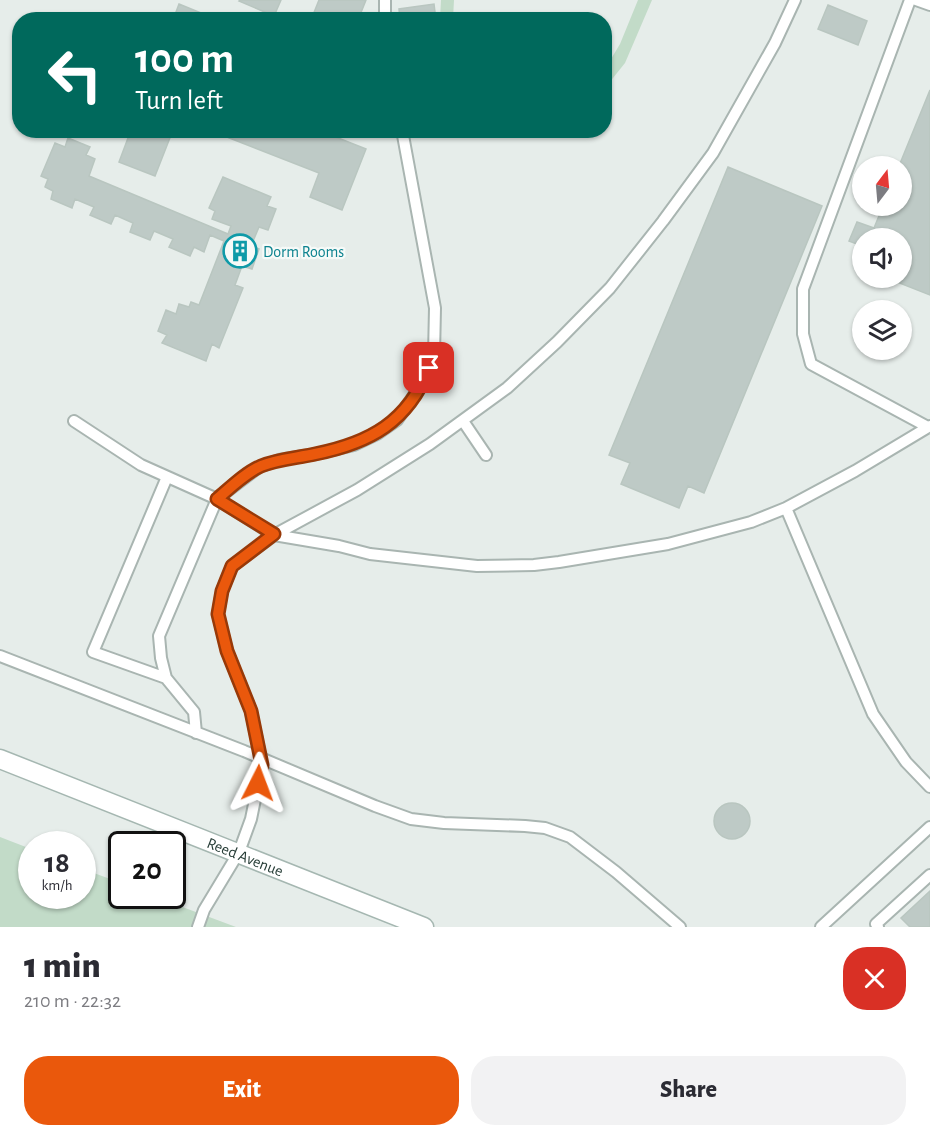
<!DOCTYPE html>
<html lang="en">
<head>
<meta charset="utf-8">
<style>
	body { margin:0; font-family:"Alegreya Sans",sans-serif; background:#f2f2f3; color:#2b2b33; height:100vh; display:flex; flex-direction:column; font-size:22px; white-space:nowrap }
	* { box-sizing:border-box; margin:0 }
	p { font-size:20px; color:#7c7c81 }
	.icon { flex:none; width:33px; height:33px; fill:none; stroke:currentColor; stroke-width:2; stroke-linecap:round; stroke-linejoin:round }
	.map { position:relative; height:927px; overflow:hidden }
	.side { display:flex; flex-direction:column; background:#fff; flex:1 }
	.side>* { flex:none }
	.top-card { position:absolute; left:12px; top:12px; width:600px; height:126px; border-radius:24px; box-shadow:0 2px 4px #0004; background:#00695c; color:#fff; overflow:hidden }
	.needle { width:39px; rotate:16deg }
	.fabs { position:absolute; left:852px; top:156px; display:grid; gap:12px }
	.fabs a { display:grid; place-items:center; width:60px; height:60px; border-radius:50%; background:#fff; box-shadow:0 2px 4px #0004; font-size:30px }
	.speed { position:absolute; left:18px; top:831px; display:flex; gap:12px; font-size:30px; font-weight:700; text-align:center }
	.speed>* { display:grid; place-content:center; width:78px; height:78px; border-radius:50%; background:#fff; box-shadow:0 2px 4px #0004; line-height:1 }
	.speed small { font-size:15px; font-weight:400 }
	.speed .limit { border:3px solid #111; border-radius:9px; background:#fff; color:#111 }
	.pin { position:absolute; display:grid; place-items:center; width:51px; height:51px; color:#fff; margin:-26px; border-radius:12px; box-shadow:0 3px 9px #0006 }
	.me { position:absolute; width:66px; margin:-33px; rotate:3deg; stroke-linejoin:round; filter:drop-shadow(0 0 4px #0008) }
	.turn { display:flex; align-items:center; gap:21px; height:126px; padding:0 24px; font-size:27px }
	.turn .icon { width:78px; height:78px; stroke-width:2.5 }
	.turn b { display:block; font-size:42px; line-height:51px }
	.round { display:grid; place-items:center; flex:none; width:63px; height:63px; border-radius:24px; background:#f2f2f3 }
	.summary { display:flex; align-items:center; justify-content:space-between; height:102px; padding:0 24px }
	h1 { font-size:36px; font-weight:800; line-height:45px }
	.action { display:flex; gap:12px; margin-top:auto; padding:12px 24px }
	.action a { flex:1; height:69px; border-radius:24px; background:#ea580c; color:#fff; font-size:24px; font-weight:800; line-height:69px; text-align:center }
	.action a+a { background:#f2f2f3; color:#2b2b33 }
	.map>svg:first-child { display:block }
	.green { fill:#c2dbc8 }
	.building { fill:#becac6; stroke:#b9c6c0; stroke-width:1.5 }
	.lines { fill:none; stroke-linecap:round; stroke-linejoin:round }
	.lane-casing { stroke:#a9b5b1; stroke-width:14 }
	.secondary-casing { stroke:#a5b7b1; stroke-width:21 }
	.lane { stroke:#fff; stroke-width:10 }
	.secondary { stroke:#fff; stroke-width:18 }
	.route-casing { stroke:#983908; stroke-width:15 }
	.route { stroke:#ea580c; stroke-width:10 }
	.labels { text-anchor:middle; stroke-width:4.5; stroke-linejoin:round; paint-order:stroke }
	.culture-label { font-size:16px; fill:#0d838f; stroke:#f6faf8; text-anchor:start }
	.street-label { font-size:16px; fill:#273d37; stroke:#f6faf8 }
</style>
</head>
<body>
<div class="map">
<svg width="930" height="927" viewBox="0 0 930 927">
	<rect width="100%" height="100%" fill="#e6edea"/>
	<!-- green -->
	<path class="green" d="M441 0H454L453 19H440Z
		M638 0H652L625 63 605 88V69L620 44Z
		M0 837 31 849 32 896H82L83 869 121 883 122 896H153L236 927H0Z"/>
	<!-- building -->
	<path class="building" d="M240 0H281L274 16 239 1Z
		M319 0H366L358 20H311Z
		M179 4 218 20H173Z
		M434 4 436 20H400L399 9Z
		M828 5 867 21 858 45 818 29Z
		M930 90V295L887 278H902V238H862V246L849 241 857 222 874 228 883 206H902V166H899Z
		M131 130H173L155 176 119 162Z
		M209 130H318L366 149 342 210 310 197 319 173Z
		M68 138 90 147 86 155 95 159 89 176 228 234 231 226 212 219 215 211 209 208 223 177 271 197 267 206 276 209 268 230 259 227 251 246 259 249 252 269 242 266 235 285 243 288 219 348 212 344 206 361 162 343 167 335 158 331 166 310 176 314 179 304 189 307 191 302 199 305 224 241 210 235 204 252 194 247 190 256 169 247 173 239 154 231 150 240 130 232 133 223 115 215 111 224 90 215 94 207 75 199 72 208 51 199 53 191 45 187 48 179 41 176 55 143 65 147Z
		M728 167 822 206 704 493 688 486 679 508 621 484 630 463 609 455Z
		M862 252V268L857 265Z
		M714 821a18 18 0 1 1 36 0a18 18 0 1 1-36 0Z
		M930 891V927H910L901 918Z"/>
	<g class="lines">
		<!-- lane casing -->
		<g class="lane-casing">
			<path id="lane" d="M385 0V20
				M910 0 803 289V334L811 364 928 427
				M916 0 930 5
				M74 421 141 465 217 499 274 535 339 546 370 554 477 566 534 565 559 562 668 544 751 522 786 508 855 471 930 426
				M463 421 486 455
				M786 508 873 714 906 762 930 787
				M0 656 244 751 375 806 411 819 444 823 525 826 545 828 570 837 616 872 680 927
				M166 678 93 652 167 477
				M196 733 194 712 166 678 161 658 159 636 217 499 259 467 279 460 316 454 354 445 377 434 397 420 424 381 434 355 435 308 402 130
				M198 927 204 910 239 852 251 819 262 765 251 711 227 651 218 614 222 591 232 566 274 535 357 490 430 444 507 388 557 342 610 288 663 221 713 153 775 43 795 0
				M821 927 930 827
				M878 927 876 924 930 875"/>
		</g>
		<!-- secondary casing -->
		<g class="secondary-casing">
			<g id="secondary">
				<path id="s1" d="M0 759 424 927"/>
			</g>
		</g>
		<!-- lane -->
		<use href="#lane" class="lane"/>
		<!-- secondary -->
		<use href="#secondary" class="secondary"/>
	</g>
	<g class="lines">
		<!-- route casing -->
		<g class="route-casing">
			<path id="route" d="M258 783 262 765 251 711 227 651 218 614 222 591 232 566 274 534 217 499C230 488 245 473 261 466 278 459 297 458 315 454 370 443 408 422 429 368"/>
		</g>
		<!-- route -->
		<use href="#route" class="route"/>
	</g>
	<!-- icons -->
	<defs>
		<g id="building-ring" transform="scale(1.725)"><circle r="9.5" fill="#f6faf8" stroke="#0f9aa8" stroke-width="1.5"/><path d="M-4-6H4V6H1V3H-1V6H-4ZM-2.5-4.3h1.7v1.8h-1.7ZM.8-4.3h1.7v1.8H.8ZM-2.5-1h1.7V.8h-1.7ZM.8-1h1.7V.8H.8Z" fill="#0f9aa8"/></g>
	</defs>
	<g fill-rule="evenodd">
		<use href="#building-ring" x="240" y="251"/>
	</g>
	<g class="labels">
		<!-- culture labels -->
		<g class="culture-label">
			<text x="263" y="257">Dorm Rooms</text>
		</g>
		<!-- street labels -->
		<g class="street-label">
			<text dy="6" stroke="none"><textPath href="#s1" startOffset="264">Reed Avenue</textPath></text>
		</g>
	</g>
</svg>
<div class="fabs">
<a><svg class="needle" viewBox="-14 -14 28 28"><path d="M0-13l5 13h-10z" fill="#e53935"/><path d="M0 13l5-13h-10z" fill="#7c7c81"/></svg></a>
<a><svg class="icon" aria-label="sound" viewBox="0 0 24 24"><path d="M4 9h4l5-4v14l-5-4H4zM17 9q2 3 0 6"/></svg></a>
<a><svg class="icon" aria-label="layers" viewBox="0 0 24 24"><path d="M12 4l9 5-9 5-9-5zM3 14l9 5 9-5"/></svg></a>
</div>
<div class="speed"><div>18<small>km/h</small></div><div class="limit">20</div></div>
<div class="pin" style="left:429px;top:368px;background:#d93025"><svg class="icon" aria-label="arrive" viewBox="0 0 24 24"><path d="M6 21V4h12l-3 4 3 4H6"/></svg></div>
<svg class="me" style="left:258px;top:783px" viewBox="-20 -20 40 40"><path d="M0-17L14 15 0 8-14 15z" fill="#ea580c" stroke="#fff" stroke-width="4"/></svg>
<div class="top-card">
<div class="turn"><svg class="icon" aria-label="left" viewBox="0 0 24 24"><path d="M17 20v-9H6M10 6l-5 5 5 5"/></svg><div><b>100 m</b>Turn left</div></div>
</div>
</div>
<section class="side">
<div class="summary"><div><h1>1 min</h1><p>210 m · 22:32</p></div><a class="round" style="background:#d93025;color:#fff"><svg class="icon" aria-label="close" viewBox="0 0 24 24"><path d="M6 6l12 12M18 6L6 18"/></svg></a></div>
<div class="action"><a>Exit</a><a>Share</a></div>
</section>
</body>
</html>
